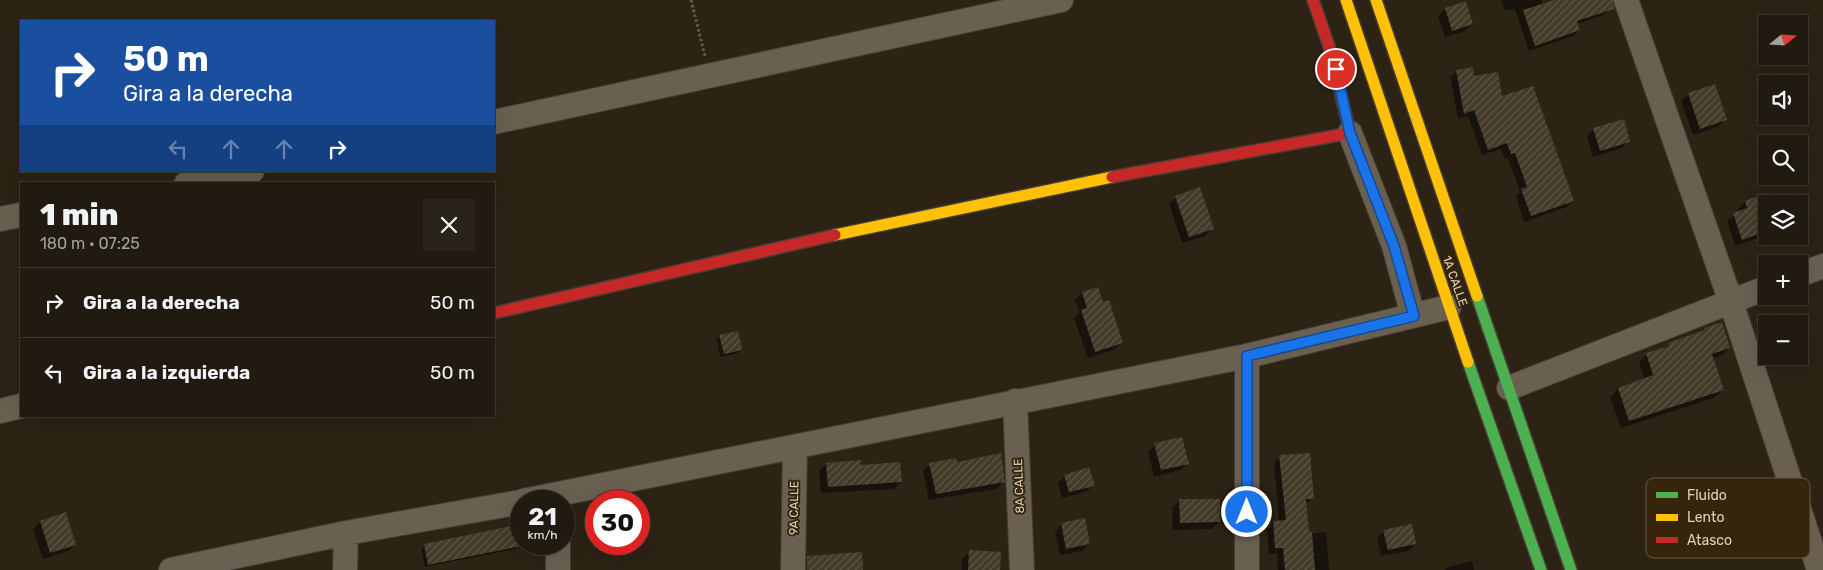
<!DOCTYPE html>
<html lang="es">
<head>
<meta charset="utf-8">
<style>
	body { margin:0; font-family:Rubik,sans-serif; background:#292319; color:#f1f3f6; height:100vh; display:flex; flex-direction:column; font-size:19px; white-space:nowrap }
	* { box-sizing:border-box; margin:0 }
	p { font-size:16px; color:#a2a19f }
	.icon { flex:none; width:28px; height:28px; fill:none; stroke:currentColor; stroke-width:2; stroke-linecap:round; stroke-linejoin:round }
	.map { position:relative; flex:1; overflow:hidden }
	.details { position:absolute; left:20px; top:182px; width:475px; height:235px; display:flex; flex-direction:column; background:#211a10; border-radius:0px; box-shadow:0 5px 20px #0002,0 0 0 1px #3e3830 }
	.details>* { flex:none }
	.hud { position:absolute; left:20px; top:20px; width:475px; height:152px; border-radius:0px; box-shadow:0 5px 20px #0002,0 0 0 1px #3e3830; background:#1a4fa0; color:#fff; overflow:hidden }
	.needle { width:32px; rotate:72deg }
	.tools { position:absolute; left:1758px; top:15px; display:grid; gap:10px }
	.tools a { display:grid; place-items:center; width:50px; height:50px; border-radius:0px; background:#211a10; box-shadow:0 5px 20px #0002,0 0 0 1px #3e3830; font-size:25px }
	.speed { position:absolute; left:510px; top:490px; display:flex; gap:10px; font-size:25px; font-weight:700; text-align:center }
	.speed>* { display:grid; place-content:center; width:65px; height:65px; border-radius:50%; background:#211a10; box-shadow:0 5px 20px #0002,0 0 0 1px #3e3830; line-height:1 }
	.speed small { font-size:12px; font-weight:400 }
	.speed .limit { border:8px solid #d22; background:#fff; color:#111 }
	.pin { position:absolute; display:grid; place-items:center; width:42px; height:42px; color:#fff; margin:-21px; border:2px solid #fff; border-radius:50%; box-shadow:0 1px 5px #0007 }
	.me { position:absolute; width:55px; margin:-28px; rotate:0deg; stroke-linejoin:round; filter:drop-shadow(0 0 4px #0008) }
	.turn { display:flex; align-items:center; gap:18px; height:105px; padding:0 20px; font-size:22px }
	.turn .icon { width:65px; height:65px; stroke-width:2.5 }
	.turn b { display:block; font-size:35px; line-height:42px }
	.lanes { display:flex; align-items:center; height:48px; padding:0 20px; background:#0003; justify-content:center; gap:25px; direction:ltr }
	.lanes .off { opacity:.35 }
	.round { display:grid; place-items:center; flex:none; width:52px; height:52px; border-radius:0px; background:#292319 }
	.summary { display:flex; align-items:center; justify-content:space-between; height:85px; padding:0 20px }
	h1 { font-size:30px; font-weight:800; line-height:38px }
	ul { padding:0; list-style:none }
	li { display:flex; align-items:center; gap:15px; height:70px; padding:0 20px; border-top:1px solid #3e3830 }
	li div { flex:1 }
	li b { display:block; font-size:19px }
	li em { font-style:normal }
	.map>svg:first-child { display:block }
	.shadow { fill:#0007 }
	.building { fill:url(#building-hatch) }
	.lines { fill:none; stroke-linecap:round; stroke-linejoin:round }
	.street-casing { stroke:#473e33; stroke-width:26 }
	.fast-casing { stroke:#473e33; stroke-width:14 }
	.slow-casing { stroke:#473e33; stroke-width:14 }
	.jam-casing { stroke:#473e33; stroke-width:14 }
	.path { stroke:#655d52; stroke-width:3; stroke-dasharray:2.5 2.5; stroke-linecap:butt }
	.street { stroke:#6a6052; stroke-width:24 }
	.fast { stroke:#4caf50; stroke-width:11 }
	.slow { stroke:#ffc107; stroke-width:11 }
	.jam { stroke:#c62828; stroke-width:11 }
	.route-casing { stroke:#114b97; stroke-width:12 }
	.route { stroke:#1a73e8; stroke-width:9 }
	.labels { text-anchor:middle; stroke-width:4; stroke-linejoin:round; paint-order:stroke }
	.street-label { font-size:12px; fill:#ddd2c3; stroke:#36250b }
	.key { fill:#36250b; stroke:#685942; stroke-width:1 }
	.key-label { font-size:14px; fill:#ddd2c3 }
</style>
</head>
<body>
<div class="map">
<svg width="1823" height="570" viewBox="0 0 1823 570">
	<defs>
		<pattern id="building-hatch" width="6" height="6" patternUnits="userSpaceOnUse" patternTransform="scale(1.25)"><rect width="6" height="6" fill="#443a29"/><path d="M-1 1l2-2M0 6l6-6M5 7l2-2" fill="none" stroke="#5f5646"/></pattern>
	</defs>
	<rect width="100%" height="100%" fill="#2c2315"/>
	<!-- shadow -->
	<path class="shadow" d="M1501 0H1541L1543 5 1558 0H1606L1609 9 1603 15 1577 24 1579 30 1573 36 1529 51 1515 9 1505 10Z
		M1445 9 1472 24 1465 31 1445 37 1438 16Z
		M1457 71 1473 78 1573 201 1567 207 1524 222 1516 196 1520 192 1508 158 1505 159 1501 149 1482 155 1468 116 1458 119 1450 77Z
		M1714 85 1725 120 1718 127 1693 135 1681 101 1688 94Z
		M1594 129 1629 141 1622 148 1593 157 1587 136Z
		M1763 196 1766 204V235L1735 246 1727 221 1739 212 1738 209 1745 202Z
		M1176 197 1212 228 1205 236 1182 243 1169 204Z
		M1082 293 1102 304 1122 343 1114 350 1088 358 1074 318 1080 312 1075 300Z
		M1705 329 1729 348 1721 356 1712 359 1722 390 1714 398 1621 428 1610 397 1618 389 1644 379 1639 362 1647 354 1701 333Z
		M720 336 741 350 738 353 720 357 717 339Z
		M1155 445 1188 463 1181 470 1154 477 1148 452Z
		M1280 457 1312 498 1305 505 1308 534 1326 532 1329 570H1278L1277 554H1269L1267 529 1273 523 1279 522 1274 463Z
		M956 463 1003 482 996 489 929 500 923 471 930 464Z
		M826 464 860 466 901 482 894 489 821 493 819 471Z
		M1065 476 1093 486 1086 492 1062 498 1058 483Z
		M1180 500 1219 522 1212 529 1173 530 1172 508Z
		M40 522 75 544 68 551 43 559 33 529Z
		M1062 524 1089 544 1082 551 1060 555 1055 532Z
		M521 526V544H536L535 545 425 567 421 549 424 546Z
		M1384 531 1415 544 1408 551 1381 556 1377 538Z
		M969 552 999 570H962V559Z
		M1472 561 1474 570H1445L1448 567Z"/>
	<!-- building -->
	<path class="building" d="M1554 0H1613L1614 9 1577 21 1580 30 1535 46 1523 10Z
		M1466 1 1473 24 1452 31 1445 8Z
		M1473 67 1474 76 1498 72 1502 96 1533 86 1574 201 1531 216 1521 189 1527 187 1515 153 1511 154 1507 143 1488 150 1474 110 1464 114 1456 70Z
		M1715 84 1727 120 1700 129 1688 93Z
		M1624 119 1630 142 1600 151 1593 128Z
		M1200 187 1214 229 1189 237 1175 196Z
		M1766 193V231L1742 240 1733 213 1747 208 1745 201Z
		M1098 287 1103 302 1109 300 1123 343 1095 352 1081 310 1087 308 1082 292Z
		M1722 322 1730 348 1712 354 1724 390 1629 421 1618 388 1653 375 1646 353 1669 346 1668 343 1705 330 1704 328Z
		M738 331 742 350 724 354 719 335Z
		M1182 437 1189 464 1161 470 1154 443Z
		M1001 453 1005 482 936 494 929 463 956 458 957 462Z
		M1310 453 1314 499H1306L1309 532H1312L1315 570H1285L1283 548H1275L1273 521 1286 520 1279 455Z
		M861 460V465L900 462 902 482 828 487 826 463Z
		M1089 467 1095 486 1069 492 1064 475Z
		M1179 499H1220V522L1180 523Z
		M66 512 76 545 50 553 40 521Z
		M1085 518 1090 544 1066 549 1061 523Z
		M521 524V546L428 565 424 544Z
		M1412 524 1416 544 1388 550 1383 530Z
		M969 550 1001 552 1000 570H968Z
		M862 552 863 570H807V556Z"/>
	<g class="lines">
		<!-- street casing -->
		<g class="street-casing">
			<path id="street" d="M1626 0 1731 302 1819 570
				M494 122 1061 0
				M1350 133 1394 246 1413 316
				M186 184 252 171
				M0 219 21 215
				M1799 275 1823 266
				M1509 388 1766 288
				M1015 401 1022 570
				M0 411 21 406
				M523 501 1247 356 1449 307
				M558 544V570
				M171 570 346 533 521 502
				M345 570 346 533
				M793 570 795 447
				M1247 570V356"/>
		</g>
		<!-- fast casing -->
		<g class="fast-casing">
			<path id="fast" d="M1477 296 1571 570
				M1468 362 1541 570"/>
		</g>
		<!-- slow casing -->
		<g class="slow-casing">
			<path id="slow" d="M1346 0 1468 362
				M1376 0 1477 296
				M835 235 1112 177"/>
		</g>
		<!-- jam casing -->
		<g class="jam-casing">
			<path id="jam" d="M1112 177 1350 133 1330 49 1313 0
				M494 313 835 235"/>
		</g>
		<!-- path -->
		<path class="path" d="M691 0 705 56"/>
		<!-- street -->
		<use href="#street" class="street"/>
		<!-- fast -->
		<use href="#fast" class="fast"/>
		<!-- slow -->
		<use href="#slow" class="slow"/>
		<!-- jam -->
		<use href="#jam" class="jam"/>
	</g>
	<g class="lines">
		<!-- route casing -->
		<g class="route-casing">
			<path id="route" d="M1247 512V356L1414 316 1394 246 1350 133 1336 69"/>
		</g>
		<!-- route -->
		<use href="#route" class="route"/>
	</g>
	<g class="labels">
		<!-- street labels -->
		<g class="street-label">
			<text transform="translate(1455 281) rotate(71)" y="4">1A CALLE</text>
			<text transform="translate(1019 486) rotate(-92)" y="4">8A CALLE</text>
			<text transform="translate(794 508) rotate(-89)" y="4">9A CALLE</text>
		</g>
	</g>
	<!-- legend -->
	<rect x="1646" y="478" width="164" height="80" rx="8" class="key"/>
	<rect x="1656" y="492" width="22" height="6" fill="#4caf50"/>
	<rect x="1656" y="514" width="22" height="7" fill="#ffc107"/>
	<rect x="1656" y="537" width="22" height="6" fill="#c62828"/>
	<g class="key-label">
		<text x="1687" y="500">Fluido</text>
		<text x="1687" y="522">Lento</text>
		<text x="1687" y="545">Atasco</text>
	</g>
</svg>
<div class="tools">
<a><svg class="needle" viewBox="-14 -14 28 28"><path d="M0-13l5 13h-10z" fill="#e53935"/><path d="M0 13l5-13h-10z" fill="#a2a19f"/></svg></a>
<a><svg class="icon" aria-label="sound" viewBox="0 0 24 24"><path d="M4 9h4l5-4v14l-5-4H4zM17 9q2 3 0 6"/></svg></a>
<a><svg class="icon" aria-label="search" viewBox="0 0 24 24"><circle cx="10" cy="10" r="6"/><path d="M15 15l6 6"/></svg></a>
<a><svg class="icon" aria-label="layers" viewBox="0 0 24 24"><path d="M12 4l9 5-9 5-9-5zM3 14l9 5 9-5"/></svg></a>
<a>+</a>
<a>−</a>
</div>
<div class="speed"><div>21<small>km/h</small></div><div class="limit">30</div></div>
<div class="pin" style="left:1336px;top:69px;background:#d93025"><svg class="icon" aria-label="arrive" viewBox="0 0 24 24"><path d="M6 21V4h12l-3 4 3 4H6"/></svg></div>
<svg class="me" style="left:1247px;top:512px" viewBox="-20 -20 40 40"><circle r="17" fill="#1a73e8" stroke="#fff" stroke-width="3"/><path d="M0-11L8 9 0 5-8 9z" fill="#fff"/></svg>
<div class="hud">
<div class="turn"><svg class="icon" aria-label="right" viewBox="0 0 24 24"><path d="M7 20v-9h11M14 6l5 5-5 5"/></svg><div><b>50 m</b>Gira a la derecha</div></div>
<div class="lanes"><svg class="icon off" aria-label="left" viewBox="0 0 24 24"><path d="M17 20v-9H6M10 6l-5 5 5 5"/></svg><svg class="icon off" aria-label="ahead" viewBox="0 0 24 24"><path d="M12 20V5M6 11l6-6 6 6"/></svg><svg class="icon off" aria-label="ahead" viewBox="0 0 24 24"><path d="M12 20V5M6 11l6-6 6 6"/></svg><svg class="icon" aria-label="right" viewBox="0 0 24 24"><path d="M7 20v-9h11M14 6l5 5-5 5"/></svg></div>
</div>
<section class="details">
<div class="summary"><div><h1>1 min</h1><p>180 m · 07:25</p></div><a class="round"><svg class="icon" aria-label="close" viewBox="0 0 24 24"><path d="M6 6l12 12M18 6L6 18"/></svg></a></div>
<ul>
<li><svg class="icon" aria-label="right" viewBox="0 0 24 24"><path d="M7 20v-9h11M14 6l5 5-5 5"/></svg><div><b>Gira a la derecha</b></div><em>50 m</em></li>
<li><svg class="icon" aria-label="left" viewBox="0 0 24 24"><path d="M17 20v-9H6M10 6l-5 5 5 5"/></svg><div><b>Gira a la izquierda</b></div><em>50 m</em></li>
</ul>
</section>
</div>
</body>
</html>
